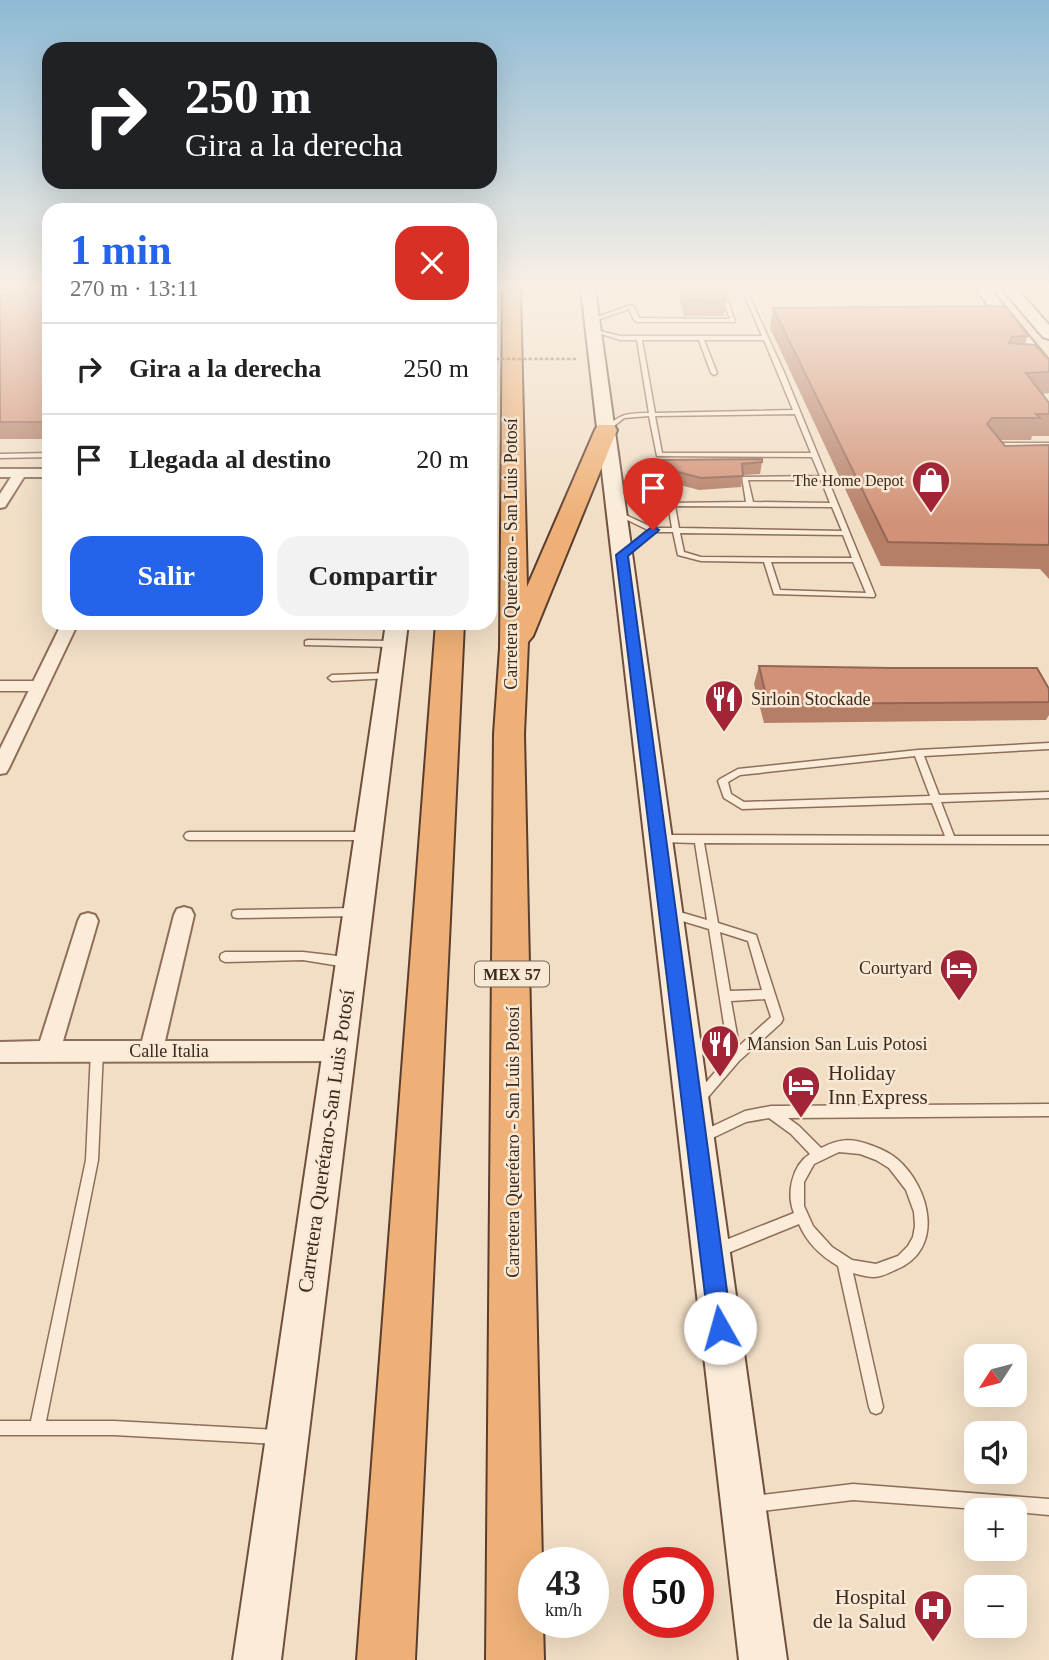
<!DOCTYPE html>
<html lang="es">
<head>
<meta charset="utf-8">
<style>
	body { margin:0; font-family:Georgia,serif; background:#f2f2f2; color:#222; height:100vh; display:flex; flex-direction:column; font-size:26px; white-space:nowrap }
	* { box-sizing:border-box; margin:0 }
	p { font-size:23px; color:#767676 }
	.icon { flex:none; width:38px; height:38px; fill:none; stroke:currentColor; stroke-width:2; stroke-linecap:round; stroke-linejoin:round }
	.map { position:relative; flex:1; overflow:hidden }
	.drawer { position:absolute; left:42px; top:203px; width:455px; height:427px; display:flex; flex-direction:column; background:#fff; border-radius:21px; box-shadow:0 7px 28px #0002 }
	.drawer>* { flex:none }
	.hud { position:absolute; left:42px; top:42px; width:455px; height:147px; border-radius:21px; box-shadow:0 7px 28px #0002; background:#202124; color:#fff; overflow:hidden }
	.needle { width:46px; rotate:234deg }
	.tools { position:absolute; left:964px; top:1344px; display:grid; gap:14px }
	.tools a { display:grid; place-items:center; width:63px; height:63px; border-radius:14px; background:#fff; box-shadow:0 7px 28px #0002; font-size:35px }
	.speed { position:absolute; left:518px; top:1547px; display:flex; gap:14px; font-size:35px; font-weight:700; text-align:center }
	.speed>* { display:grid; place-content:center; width:91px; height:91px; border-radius:50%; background:#fff; box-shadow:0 7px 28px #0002; line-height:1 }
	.speed small { font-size:18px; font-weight:400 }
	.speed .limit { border:10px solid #d22; background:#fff; color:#111 }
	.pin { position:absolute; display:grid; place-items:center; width:60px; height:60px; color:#fff; margin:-72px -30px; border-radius:50% 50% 50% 0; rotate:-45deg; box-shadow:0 0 7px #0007 }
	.pin .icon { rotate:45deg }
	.me { position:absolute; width:77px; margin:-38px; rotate:353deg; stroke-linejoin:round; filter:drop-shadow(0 0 5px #0008) }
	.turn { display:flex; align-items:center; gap:24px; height:147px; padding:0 28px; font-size:32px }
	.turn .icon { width:91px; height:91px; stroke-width:2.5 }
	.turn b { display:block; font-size:49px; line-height:60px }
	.round { display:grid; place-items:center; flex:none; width:74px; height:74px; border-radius:21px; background:#f2f2f2 }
	.headline { display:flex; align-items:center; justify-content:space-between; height:119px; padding:0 28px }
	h1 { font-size:42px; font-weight:700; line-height:52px; color:#2563eb }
	.primary-button { display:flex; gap:14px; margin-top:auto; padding:14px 28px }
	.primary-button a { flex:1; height:80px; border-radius:21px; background:#2563eb; color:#fff; font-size:28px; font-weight:700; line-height:80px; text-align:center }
	.primary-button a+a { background:#f2f2f2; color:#222 }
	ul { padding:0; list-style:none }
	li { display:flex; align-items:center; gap:21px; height:91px; padding:0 28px; border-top:2px solid #e0e0e0 }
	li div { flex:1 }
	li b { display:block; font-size:26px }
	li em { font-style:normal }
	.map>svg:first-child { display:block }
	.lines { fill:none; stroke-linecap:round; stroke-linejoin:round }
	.service-casing { stroke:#8e6e59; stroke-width:3 }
	.pedestrian-casing { stroke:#8e6e59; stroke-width:3 }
	.minor-casing { stroke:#8e6e59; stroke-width:4 }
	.secondary-casing { stroke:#704f3c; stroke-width:4 }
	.trunk-casing { stroke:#5b3d2e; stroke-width:4 }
	.service { fill:#fbecd9; fill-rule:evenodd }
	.pedestrian { fill:#fbecd9; fill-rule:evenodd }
	.minor { fill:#fbecd9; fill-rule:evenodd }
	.secondary { fill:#fbecd9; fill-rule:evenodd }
	.trunk { fill:#eeb076; fill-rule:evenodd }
	.path-bridge { stroke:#8e6e59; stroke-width:2.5; stroke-dasharray:3.5 2; stroke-linecap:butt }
	.wall { fill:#b57e67 }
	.building { fill:#d29278; stroke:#936654; stroke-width:2 }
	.route { fill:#2563eb; stroke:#184099; stroke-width:2 }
	.labels { text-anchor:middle; stroke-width:5; stroke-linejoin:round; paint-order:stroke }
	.far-poi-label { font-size:16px; fill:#3d291e; stroke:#f8e9d5; text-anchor:end }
	.shield { fill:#f8e9d5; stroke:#756355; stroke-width:2 }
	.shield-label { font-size:16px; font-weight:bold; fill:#3d291e }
	.street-label { font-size:18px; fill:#3d291e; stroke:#f8e9d5 }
	.poi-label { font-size:18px; fill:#3d291e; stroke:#f8e9d5; text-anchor:start }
	.near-poi-label { font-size:21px; fill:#3d291e; stroke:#f8e9d5; text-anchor:start }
	.near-street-label { font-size:21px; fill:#3d291e; stroke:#f8e9d5 }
</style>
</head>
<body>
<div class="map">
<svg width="1049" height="1660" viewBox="0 0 1049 1660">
	<rect width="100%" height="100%" fill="#f1dec5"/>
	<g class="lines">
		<!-- service casing -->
		<g class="service-casing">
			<path id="service" d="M710 289H724L735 322H637L634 320 629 309 594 321 589 320 631 305 634 307 639 318 730 319 720 291H709Z
				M742 289H746L784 372 875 595 874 597 774 594 764 562 701 561 678 555 673 532H655L625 557H619L618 555 648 530 615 514V512H619L654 528H672L668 504 669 503 746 502 742 477 820 476 812 457 657 456 649 416 624 418 608 431 603 430C620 414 626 413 649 413L637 340H620L592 331V329L620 336H762ZM642 340H699L711 373 714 375 717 373 704 340H764L793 410 655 413ZM795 414 811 453H662L655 416ZM748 480H821L830 503 753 502ZM675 506 832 507 842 531 679 528ZM680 533 843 535 852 558 701 557 684 552ZM771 562H853L866 593 780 590Z
				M993 443H1049V447L991 446 990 445Z
				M49 453V457L0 458V454Z
				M308 640 393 641 397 644 393 647 305 645V641Z
				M388 673 392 676 391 678 332 681 328 678 332 675Z
				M1049 743V749L924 756 939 795 1049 792V798L941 802 954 836H1049V844L704 843 718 923 756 935 783 1019 781 1023 739 1061 703 1103 699 1105 695 1103 693 1099 695 1095 729 1056 709 929 669 917 668 914 669 911 673 910 707 920 695 843 662 842 659 841 657 838 659 835 945 836 932 803 742 809 724 798 718 781 720 779 738 769 918 750ZM915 756 930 796 744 802 731 794 728 782 740 775ZM720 932 748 941 762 990 730 991ZM765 999 771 1017 739 1046 731 1001Z
				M189 832H366L369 833 371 836 369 839 366 840H189L186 839 184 836 186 833Z
				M356 908 360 909 361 912 360 915 356 916 237 918 233 917 232 914 233 911 237 910Z
				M225 952H303L346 957 350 959 351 962 350 965 346 967 303 960 225 962 221 960 220 957 221 954Z
				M97 1046 101 1047 103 1051 98 1160 46 1421H114L279 1430 284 1432 286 1437 284 1442 279 1444 114 1435H0V1421H31L86 1160 91 1051 93 1047Z
				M1049 1104V1116L788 1118 799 1126 821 1148C841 1138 852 1138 873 1146 881 1149 890 1153 897 1159 931 1188 945 1251 895 1270 889 1273 881 1277 874 1277 868 1277 860 1275 853 1273L883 1407 881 1412 876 1414 871 1412 869 1407 838 1266C821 1256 807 1243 799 1224L718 1257 713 1255 711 1250 713 1245 794 1213C786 1194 792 1165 810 1154L791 1134 769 1118 746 1122 702 1143 698 1141 696 1137 698 1133 745 1111 771 1106ZM839 1152 860 1154 876 1160 889 1168 906 1190 914 1212 915 1226 913 1237 908 1246 898 1256 876 1264 852 1260 832 1247 813 1226 804 1206V1182L814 1164Z
				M853 1484 1049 1499V1515L1015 1512V1510H991L853 1500 754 1512 749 1509 746 1504 749 1499 754 1496Z"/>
		</g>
		<!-- pedestrian casing -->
		<g class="pedestrian-casing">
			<path id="pedestrian" d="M0 681H39L46 686 39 691H0Z"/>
		</g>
		<!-- minor casing -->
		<g class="minor-casing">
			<path id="minor" d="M15 289H39L0 297V291Z
				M0 469H49V477H24L5 507 0 508V494L11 477H0Z
				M62 623H78L9 768 6 773 0 774V749Z
				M184 907 191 909 194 915 165 1041H338L346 1044 350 1051 346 1058 338 1061 0 1062V1042L40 1041 78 921 81 915 88 913 95 915 98 921 63 1041H142L174 915 177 909Z"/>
		</g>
		<!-- secondary casing -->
		<g class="secondary-casing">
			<path id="secondary" d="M581 289H595L787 1660H739Z
				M976 289H990L1049 361V377L1043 376Z
				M1002 289H1017L1049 325V339L1043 337Z
				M386 623H408L281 1660H233Z"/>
		</g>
		<!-- trunk casing -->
		<g class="trunk-casing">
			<path id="trunk" d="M503 289H520L527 587 595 430 598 425H614L617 430 533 636 528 642 524 734 542 1563H534V1622H543L544 1660H486L494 734 500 648Z
				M436 623H464L415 1660H357Z"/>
		</g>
		<!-- service -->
		<use href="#service" class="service"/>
		<!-- pedestrian -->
		<use href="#pedestrian" class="pedestrian"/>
		<!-- minor -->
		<use href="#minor" class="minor"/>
		<!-- secondary -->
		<use href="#secondary" class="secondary"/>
		<!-- trunk -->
		<use href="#trunk" class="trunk"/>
		<!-- path-bridge -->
		<path class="path-bridge" d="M490 359H578"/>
	</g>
	<!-- wall -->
	<path class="wall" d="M49 289V439H0V295Z
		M680 289H721L726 301 724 316H684L679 297Z
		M773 308 1028 336 1025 344 1049 360V393L1042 394 1049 403V436H1032L1031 440H1000L1005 446 1049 445V579L1040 569 881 566 770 328Z
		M655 460 762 462 760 474 743 475 741 487 699 490 653 478Z
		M759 666 1049 689V715L1046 720 764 723 754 684Z"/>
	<!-- building -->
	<path class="building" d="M34 289H49V422H0V295Z
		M683 289H721L726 301 686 300Z
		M1005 306 1028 336 1012 337 1009 343 1035 345 1049 360V372L1026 373 1049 403V414H1036L1040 418H992L987 424 1005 446 1049 445V545L888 542 773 308Z
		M762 459V462L742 464 743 476 701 478 655 466V460Z
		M759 666 891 668H1037L1049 689V702L768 704Z"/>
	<!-- sky -->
	<linearGradient id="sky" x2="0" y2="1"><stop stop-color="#8ebad5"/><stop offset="0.55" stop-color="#f9f0e5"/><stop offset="1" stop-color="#f9f0e5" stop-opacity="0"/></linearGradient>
	<rect width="1049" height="521" fill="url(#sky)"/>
	<!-- route -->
	<path class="route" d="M653 526 659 530 657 532 628 556 732 1328 728 1337 720 1340 712 1337 709 1328 616 555Z"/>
	<!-- icons -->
	<defs>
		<g id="shop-pin" transform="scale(2.0125)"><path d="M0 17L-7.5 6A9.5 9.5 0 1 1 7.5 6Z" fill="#a12536" stroke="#f8e9d5"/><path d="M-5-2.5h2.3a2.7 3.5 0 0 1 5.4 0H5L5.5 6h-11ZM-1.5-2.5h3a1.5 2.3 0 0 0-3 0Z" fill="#fff"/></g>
		<g id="restaurant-pin" transform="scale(2.0125)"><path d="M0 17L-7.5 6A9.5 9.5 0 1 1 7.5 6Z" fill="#a12536" stroke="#f8e9d5"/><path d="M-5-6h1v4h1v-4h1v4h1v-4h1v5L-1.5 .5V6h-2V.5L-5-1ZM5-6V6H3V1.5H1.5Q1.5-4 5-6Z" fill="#fff"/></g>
		<g id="hotel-pin" transform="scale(2.0125)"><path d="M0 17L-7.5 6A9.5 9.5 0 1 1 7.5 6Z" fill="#a12536" stroke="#f8e9d5"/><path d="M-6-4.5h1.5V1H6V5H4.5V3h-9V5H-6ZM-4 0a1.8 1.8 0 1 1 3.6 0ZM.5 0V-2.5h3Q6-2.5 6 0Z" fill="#fff"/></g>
		<g id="hospital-pin" transform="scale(2.0125)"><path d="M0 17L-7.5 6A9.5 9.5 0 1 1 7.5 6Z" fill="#a12536" stroke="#f8e9d5"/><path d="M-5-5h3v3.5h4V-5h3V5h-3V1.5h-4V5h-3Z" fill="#fff"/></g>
	</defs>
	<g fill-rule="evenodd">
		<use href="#shop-pin" x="931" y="480"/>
		<use href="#restaurant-pin" x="724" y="699"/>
		<use href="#hotel-pin" x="959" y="968"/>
		<use href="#restaurant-pin" x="720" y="1044"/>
		<use href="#hotel-pin" x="801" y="1085"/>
		<use href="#hospital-pin" x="933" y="1609"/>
	</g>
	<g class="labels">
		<!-- far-poi labels -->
		<g class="far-poi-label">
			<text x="904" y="486">The Home Depot</text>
		</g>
		<!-- shield labels -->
		<rect class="shield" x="475" y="961.5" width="74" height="25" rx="5"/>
		<g class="shield-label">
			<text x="512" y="980">MEX 57</text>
		</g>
		<!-- street labels -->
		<g class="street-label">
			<text transform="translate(511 554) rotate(-90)" y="6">Carretera Querétaro - San Luis Potosí</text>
			<text x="169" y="1057">Calle Italia</text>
			<text transform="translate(513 1142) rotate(-90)" y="6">Carretera Querétaro - San Luis Potosí</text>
		</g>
		<!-- poi labels -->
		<g class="poi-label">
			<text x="751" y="705">Sirloin Stockade</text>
			<text x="932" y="974" text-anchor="end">Courtyard</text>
			<text x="747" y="1050">Mansion San Luis Potosi</text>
		</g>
		<!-- near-poi labels -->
		<g class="near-poi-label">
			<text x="828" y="1080">Holiday<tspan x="828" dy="24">Inn Express</tspan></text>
			<text x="906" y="1604" text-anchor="end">Hospital<tspan x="906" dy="24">de la Salud</tspan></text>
		</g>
		<!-- near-street labels -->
		<g class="near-street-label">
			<text transform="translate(326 1141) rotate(-82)" y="7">Carretera Querétaro-San Luis Potosí</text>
		</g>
	</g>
</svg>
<div class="tools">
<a><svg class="needle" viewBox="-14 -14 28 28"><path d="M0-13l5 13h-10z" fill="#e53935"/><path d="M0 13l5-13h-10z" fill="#767676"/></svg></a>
<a><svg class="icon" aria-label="sound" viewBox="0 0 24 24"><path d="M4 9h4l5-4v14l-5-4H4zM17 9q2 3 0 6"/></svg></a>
<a>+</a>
<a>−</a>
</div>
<div class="speed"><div>43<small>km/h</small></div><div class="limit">50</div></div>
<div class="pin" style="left:653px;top:530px;background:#d93025"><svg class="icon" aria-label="arrive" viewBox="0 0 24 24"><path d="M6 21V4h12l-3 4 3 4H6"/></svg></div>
<svg class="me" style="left:720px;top:1328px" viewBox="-20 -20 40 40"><circle r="19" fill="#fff"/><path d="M0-13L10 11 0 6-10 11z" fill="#2563eb"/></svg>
<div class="hud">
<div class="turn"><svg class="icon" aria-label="right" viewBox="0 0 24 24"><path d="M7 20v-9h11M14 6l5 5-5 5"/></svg><div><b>250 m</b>Gira a la derecha</div></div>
</div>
<section class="drawer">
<div class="headline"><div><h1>1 min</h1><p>270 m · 13:11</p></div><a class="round" style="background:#d93025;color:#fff"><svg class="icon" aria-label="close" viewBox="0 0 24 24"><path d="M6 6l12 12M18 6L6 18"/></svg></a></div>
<ul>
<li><svg class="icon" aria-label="right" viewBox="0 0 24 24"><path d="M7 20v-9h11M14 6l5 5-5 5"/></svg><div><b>Gira a la derecha</b></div><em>250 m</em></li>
<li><svg class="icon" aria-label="arrive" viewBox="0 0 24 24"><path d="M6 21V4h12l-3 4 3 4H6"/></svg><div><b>Llegada al destino</b></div><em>20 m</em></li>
</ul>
<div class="primary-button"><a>Salir</a><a>Compartir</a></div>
</section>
</div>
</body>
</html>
